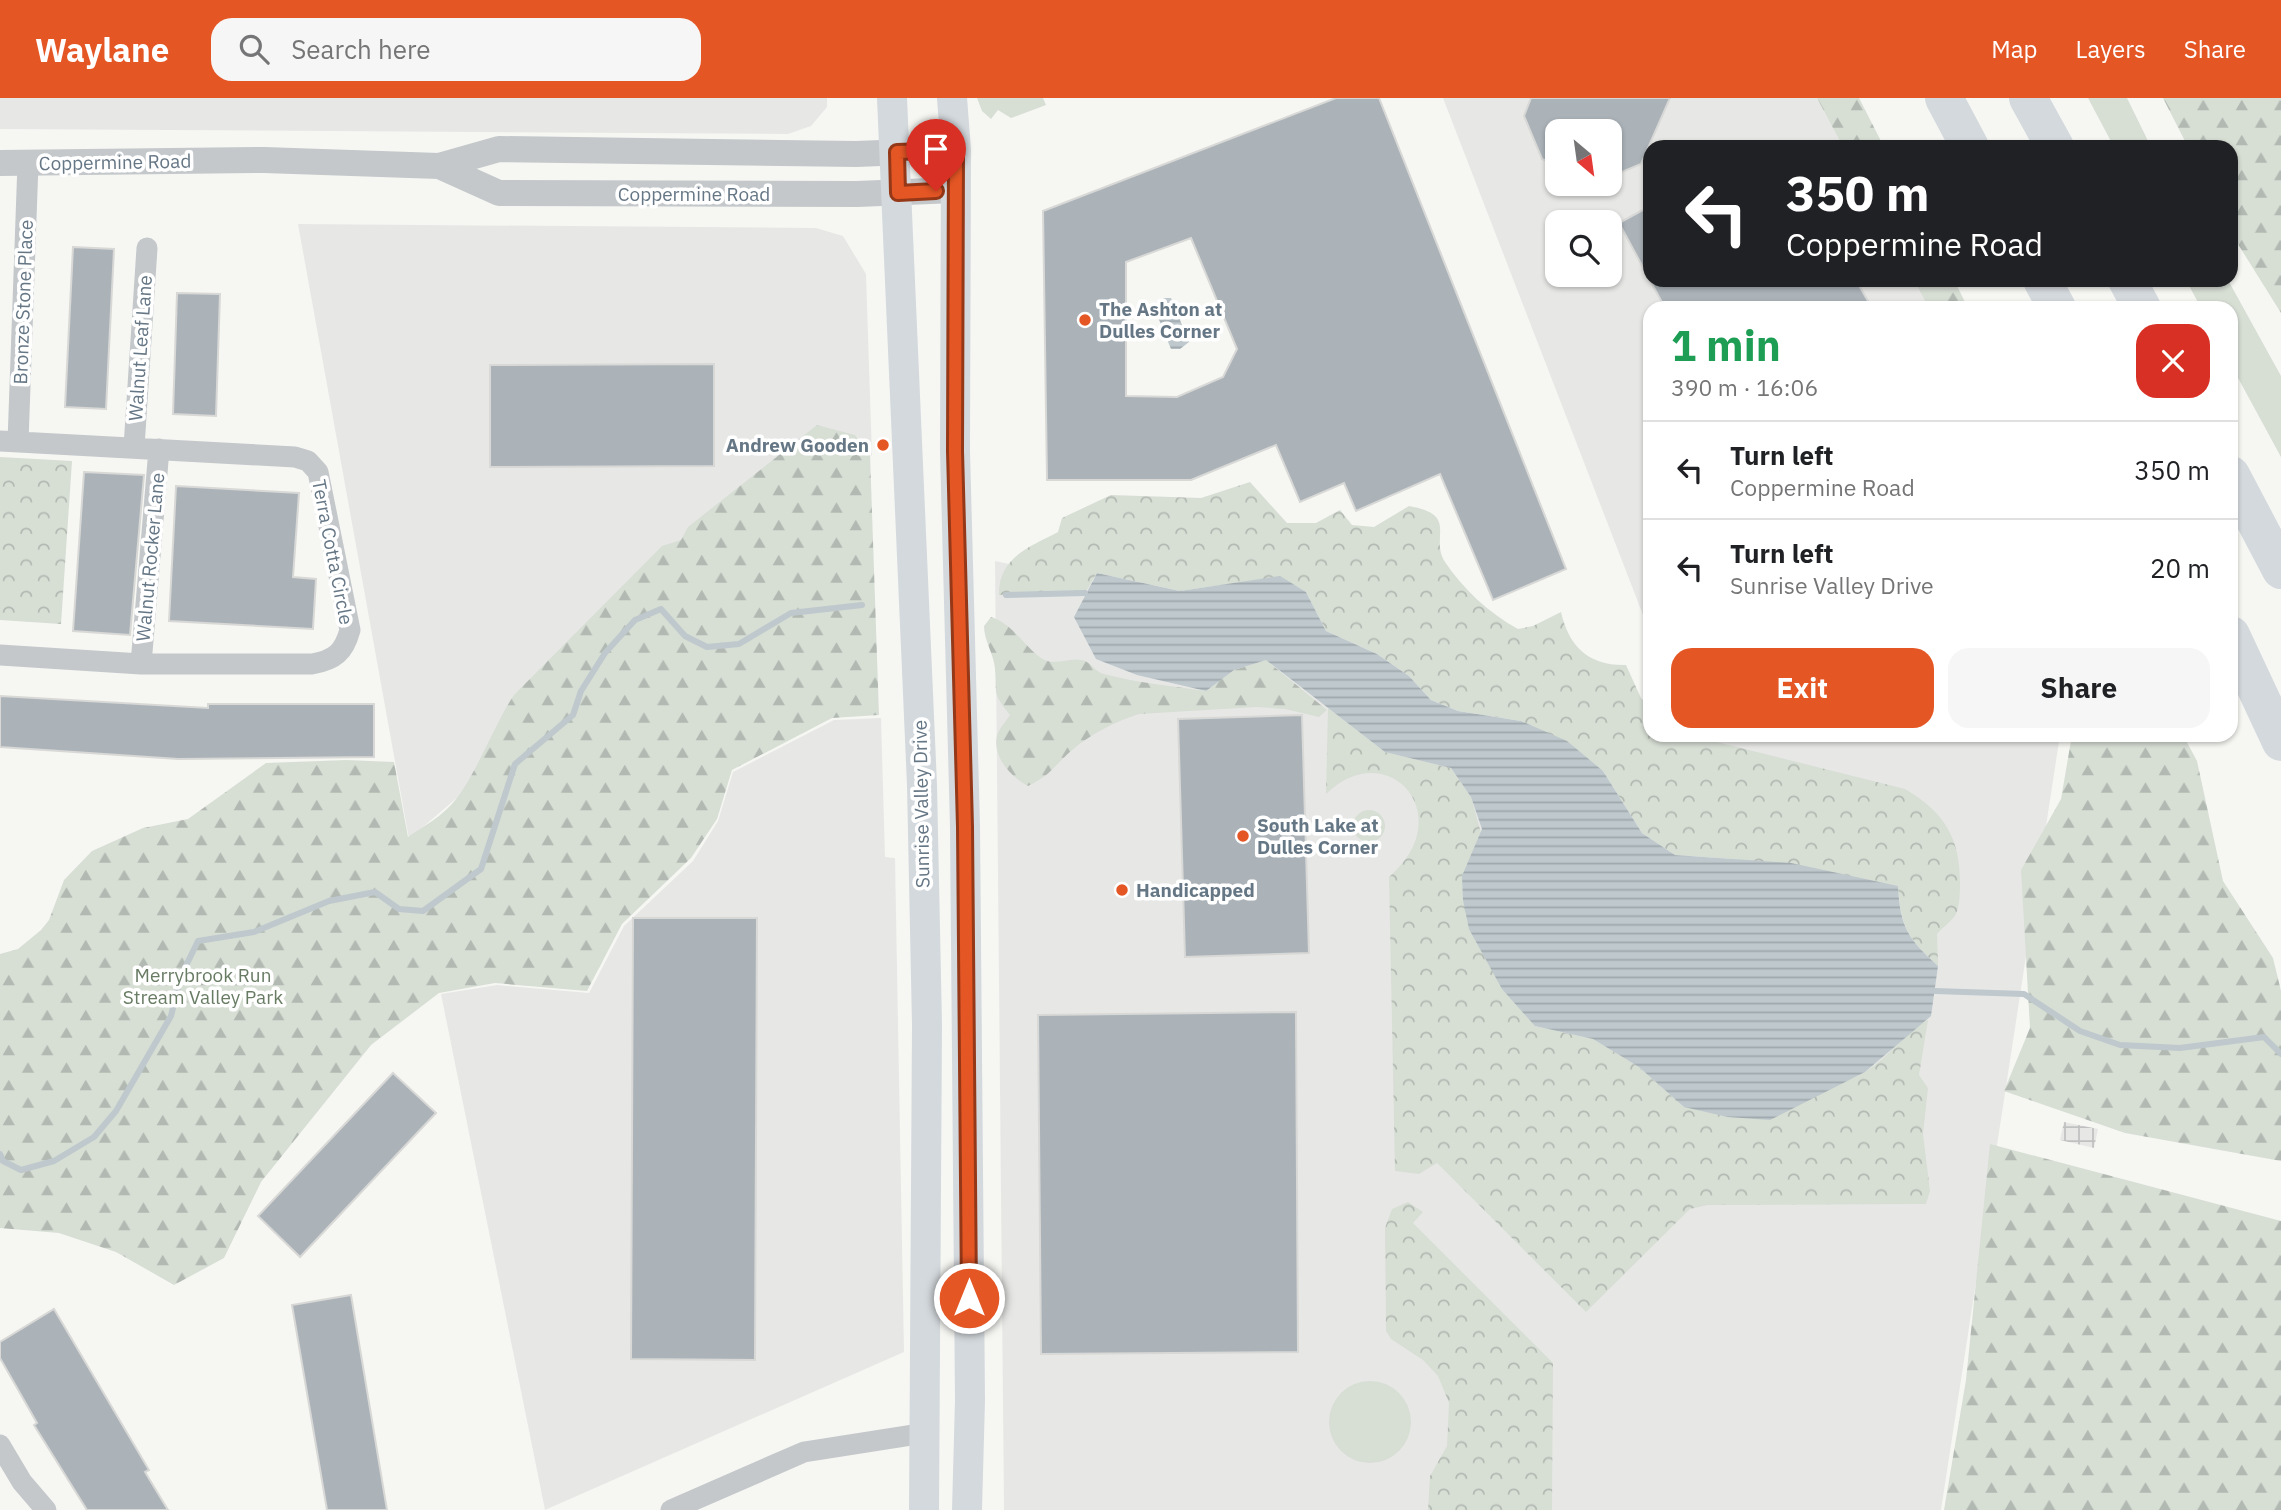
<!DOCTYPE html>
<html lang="en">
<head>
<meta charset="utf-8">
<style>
	body { margin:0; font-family:"IBM Plex Sans",sans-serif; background:#f6f6f6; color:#202124; height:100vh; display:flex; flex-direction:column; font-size:26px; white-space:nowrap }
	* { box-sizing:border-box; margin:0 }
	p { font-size:23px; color:#757577 }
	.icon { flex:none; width:38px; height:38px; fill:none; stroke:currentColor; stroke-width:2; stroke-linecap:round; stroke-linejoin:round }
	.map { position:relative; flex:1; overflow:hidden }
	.sheet { position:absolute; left:1643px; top:203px; width:595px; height:441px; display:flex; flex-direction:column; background:#fff; border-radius:21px; box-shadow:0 2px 5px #0004 }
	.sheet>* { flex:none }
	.banner { position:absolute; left:1643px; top:42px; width:595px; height:147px; border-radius:21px; box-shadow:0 2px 5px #0004; background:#202124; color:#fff; overflow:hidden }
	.needle { width:46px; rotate:151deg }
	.controls { position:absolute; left:1545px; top:21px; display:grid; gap:14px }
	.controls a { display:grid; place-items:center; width:77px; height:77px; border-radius:14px; background:#fff; box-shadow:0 2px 5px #0004; font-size:35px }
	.pin { position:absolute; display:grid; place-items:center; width:60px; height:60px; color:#fff; margin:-72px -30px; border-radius:50% 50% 50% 0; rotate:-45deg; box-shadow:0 0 7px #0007 }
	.pin .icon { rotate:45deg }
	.me { position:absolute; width:77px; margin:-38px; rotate:0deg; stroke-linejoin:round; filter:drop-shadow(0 0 5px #0008) }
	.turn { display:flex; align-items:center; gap:24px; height:147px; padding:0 28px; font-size:32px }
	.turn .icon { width:91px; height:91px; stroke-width:2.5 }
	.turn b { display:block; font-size:49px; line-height:60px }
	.round { display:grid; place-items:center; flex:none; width:74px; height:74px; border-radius:21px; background:#f6f6f6 }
	.overview { display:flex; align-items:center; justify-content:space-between; height:119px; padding:0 28px }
	h1 { font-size:42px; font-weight:700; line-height:52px; color:#1e9e55 }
	.button { display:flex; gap:14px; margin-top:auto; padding:14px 28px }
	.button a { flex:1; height:80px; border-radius:21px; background:#e55625; color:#fff; font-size:28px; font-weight:700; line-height:80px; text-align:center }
	.button a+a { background:#f6f6f6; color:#202124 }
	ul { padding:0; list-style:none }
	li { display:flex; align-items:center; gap:21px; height:98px; padding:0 28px; border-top:2px solid #e0e0e0 }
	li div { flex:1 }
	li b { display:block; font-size:26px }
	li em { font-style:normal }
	header { display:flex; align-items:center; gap:42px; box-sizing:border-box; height:98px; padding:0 35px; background:#e55625; color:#fff }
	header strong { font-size:33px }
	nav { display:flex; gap:38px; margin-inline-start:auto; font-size:24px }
	.search { width:490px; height:63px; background:#f6f6f6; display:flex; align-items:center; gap:18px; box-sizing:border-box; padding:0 24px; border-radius:21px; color:#757577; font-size:26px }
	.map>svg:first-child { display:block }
	.built { fill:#e7e8e6; fill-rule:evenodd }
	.industrial { fill:url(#industrial-grid) }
	.green { fill:#d7ded4 }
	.forest { fill:url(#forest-firs) }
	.park { fill:url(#park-crowns) }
	.water { fill:url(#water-rules) }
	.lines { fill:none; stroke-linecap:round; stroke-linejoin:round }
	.stream { stroke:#bec8cd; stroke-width:6 }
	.building { fill:#abb3b9; stroke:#d8d8d6; stroke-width:2; fill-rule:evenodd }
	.minor { stroke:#c4c8cb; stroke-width:21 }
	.tertiary { stroke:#c4c8cb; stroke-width:26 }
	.secondary { stroke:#d4d9dd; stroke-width:30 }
	.motorway { stroke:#d4d9dd; stroke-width:38 }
	.route-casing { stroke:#953818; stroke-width:18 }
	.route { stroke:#e55625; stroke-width:12 }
	.poi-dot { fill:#e55625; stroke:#fff; stroke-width:2.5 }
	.labels { text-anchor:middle; stroke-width:7; stroke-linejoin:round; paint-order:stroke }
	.street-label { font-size:19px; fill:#657685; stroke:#fff }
	.poi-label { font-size:19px; font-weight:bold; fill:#657685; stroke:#fff; text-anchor:start }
	.park-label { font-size:19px; fill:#687c64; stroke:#fff }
</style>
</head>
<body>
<header>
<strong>Waylane</strong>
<div class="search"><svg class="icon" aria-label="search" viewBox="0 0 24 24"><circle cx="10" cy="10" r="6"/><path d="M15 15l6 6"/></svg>Search here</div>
<nav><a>Map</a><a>Layers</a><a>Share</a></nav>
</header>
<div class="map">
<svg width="2281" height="1412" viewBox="0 0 2281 1412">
	<defs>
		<pattern id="industrial-grid" width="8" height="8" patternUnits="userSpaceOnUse" patternTransform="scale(1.75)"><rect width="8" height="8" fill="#e7e8e6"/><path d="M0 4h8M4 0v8" fill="none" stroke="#bfc1c0"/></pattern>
		<pattern id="forest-firs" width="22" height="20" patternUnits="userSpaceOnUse" patternTransform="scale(1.75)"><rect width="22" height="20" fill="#d7ded4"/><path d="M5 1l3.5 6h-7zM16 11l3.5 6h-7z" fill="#b2b9b2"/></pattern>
		<pattern id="park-crowns" width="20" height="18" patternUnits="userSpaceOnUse" patternTransform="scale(1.75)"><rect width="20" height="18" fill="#d7ded4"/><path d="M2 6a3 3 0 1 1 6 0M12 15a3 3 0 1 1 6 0" fill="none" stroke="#b2b9b2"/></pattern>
		<pattern id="water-rules" width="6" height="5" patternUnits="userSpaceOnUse" patternTransform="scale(1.75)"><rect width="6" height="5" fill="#bec8cd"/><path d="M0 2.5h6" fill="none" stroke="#9ea7ac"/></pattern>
	</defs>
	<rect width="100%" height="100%" fill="#f6f7f3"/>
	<!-- built -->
	<path class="built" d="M0 0H827V9L811 28 788 36 0 31Z
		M1443 0H1817L1843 49H1650V182H1915L1930 210H1650V535ZM1558 33H1610V86H1558ZM1558 124H1610V177H1558Z
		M298 126 816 130 843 138 866 176 872 358 857 339 818 330 683 445 466 692 409 741Z
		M995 463 1267 520 1785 883 1690 637H2060L1941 1412H1004Z
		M881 620 885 759 895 760 904 1254 545 1412 441 896 497 887 589 895 624 828 693 763 718 723 733 674 834 622Z"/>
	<!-- industrial -->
	<path class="industrial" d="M2064 1024 2098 1031 2094 1050 2060 1042Z"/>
	<!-- green -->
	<path class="green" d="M977 0H1043L1046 7 1011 20 998 12 991 21 982 13Z
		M2088 0H2127L2151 49H2114Z
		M2186 182H2228L2281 278V359L2231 267V210H2201Z
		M1353 728a16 16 0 1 1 32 0a16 16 0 1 1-32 0Z
		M1329 1324a41 41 0 1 1 82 0a41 41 0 1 1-82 0Z"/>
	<!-- forest -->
	<path class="forest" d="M1817 0H1859L1884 49H1843Z
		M2163 0H2281V215L2231 135V49H2188Z
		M1914 182H1954L1968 210H1929Z
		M817 327 855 337 870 356 879 617 832 620 732 672 717 721 691 760 622 826 587 893 495 885 439 895 371 947 261 1084 224 1160 174 1187 116 1154 59 1135 0 1130V856L18 851 41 832 49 822 64 782 92 753 143 730 188 721 266 665 346 662 394 664 408 739C421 730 437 721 448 710 472 688 493 628 514 597L662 448 681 442 688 429Z
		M991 519C1013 526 1023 547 1041 560 1054 569 1068 559 1082 562 1091 564 1095 574 1104 576 1137 585 1172 588 1206 593L1234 572 1266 562 1327 612 1319 619 1285 611 1257 609 1139 616C1116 623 1089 637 1071 653 1053 669 1051 677 1028 688 1011 679 992 659 997 637 999 631 1006 623 1010 617 992 594 997 597 995 571 994 556 984 543 984 528Z
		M2072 637H2183L2197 663 2223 783 2273 860 2281 893V1063L2125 1035 2004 993 2030 930 2021 772 2061 701Z
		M1990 1046 2281 1123V1412H1944L1966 1282Z"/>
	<!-- park -->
	<path class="park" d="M0 359 72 363 61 526 0 522Z
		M1250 384 1287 425H1316L1340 412 1352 427 1374 429 1409 408C1460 417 1429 439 1445 464 1463 491 1489 515 1518 531L1533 528 1561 514C1569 549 1589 568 1626 567L1641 600 1650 609V637H1689L1905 691C1943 713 1960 739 1960 784 1960 793 1960 807 1956 816 1952 823 1942 830 1937 836L1938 868C1908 841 1901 829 1898 788L1732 761 1675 757 1642 735 1603 673 1521 623 1458 613 1431 602 1409 578 1377 556 1326 533 1306 494 1280 479 1180 493 1097 475 1085 495 999 497C998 460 1029 449 1058 434L1062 420 1111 397 1201 400Z
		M1328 610 1385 654 1451 670 1471 699 1535 928 1593 941 1639 969 1684 1009C1729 1002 1830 996 1865 974 1889 959 1904 935 1928 922L1919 977 1928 990 1923 1036 1930 1093 1926 1106 1708 1107 1690 1111 1586 1214 1437 1065 1419 1076 1395 1073 1389 779C1461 717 1387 636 1326 696Z
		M1408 1104 1423 1114 1413 1125 1553 1265 1552 1412H1428L1430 1378 1447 1348 1449 1305 1438 1278 1423 1262 1391 1241 1386 1233 1385 1130 1392 1111Z"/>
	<!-- water -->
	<path class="water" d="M1164 200H1171L1189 244 1180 251H1171L1153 207Z
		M1097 475 1180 493 1280 478 1306 494 1326 533 1377 556 1409 578 1431 602 1458 613 1521 623 1567 643 1603 673 1642 735 1675 757 1791 765 1898 788C1900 829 1908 841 1938 868L1931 918 1865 974 1770 1022 1728 1019 1684 1009 1639 969 1593 941 1535 928 1502 891 1469 831 1463 802 1462 778 1482 731 1471 699 1451 670 1385 654 1266 562 1234 572 1206 593 1137 577 1096 561 1074 519Z"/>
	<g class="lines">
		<!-- stream -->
		<path class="stream" d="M1006 497 1085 495
			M1935 893 2024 896 2080 933 2120 947 2180 950 2264 939 2281 956
			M0 1056 3 1063 21 1072 54 1063 94 1039 116 1013 171 918 181 878 198 843 254 834 329 803 375 794 399 811 423 813 481 771 515 666 573 617 581 593 605 555 635 522 661 511 685 538 707 549 739 546 791 515 862 507"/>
	</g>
	<!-- building -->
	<path class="building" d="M1336 0H1379L1566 471 1493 502 1440 376 1356 413 1344 385 1300 404 1276 347 1191 382H1047L1043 113ZM1191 140 1237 251 1223 279 1177 299 1126 298V164Z
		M1531 0H1670L1641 66 1610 79V33H1558V68L1542 61 1524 18Z
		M1650 108V182H1856L1872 210H1665L1619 125Z
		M73 149 114 151 106 311 65 309Z
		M177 195 220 196 216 318 173 316Z
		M714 266V368L490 369V267Z
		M84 374 144 377 130 537 73 533Z
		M176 388 299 395 293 479 316 481 313 531 169 523Z
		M0 598 208 610V606H374V659L178 661 0 649Z
		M1302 617 1309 855 1185 859 1178 621Z
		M633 820H757L755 1262 631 1261Z
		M1296 914 1298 1254 1041 1256 1038 917Z
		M393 975 436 1015 300 1159 258 1118Z
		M351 1197 387 1412H327L292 1207Z
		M54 1211 149 1372 145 1374 168 1412H87L34 1327 37 1325 0 1260V1244Z"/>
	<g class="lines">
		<!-- minor -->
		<path class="minor" d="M0 343 295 359 308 363 318 374 350 532C344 554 335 562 312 566H141L0 557
			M18 344 28 65
			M134 349 147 150
			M141 566 159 351
			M0 1347 22 1384 46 1412
			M671 1412 804 1354 925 1335"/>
		<!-- tertiary -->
		<path class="tertiary" d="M0 65 264 62 439 68 499 51 856 56 956 52
			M439 68 499 95 857 96 955 92"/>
		<!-- secondary -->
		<path class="secondary" d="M892 0 922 687 927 927 924 1412
			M952 0 956 52 955 353 965 729 970 1302 967 1412"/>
		<!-- motorway -->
		<path class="motorway" d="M1944 0 1970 49
			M2028 0 2055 49
			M2042 182 2057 210
			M2127 182 2142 210
			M2231 377 2281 472
			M2231 537 2281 644"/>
	</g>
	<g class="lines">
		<!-- route casing -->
		<g class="route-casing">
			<path id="route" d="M936 93 898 95 897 54 956 52 955 353 965 729 969 1200"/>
		</g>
		<!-- route -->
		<use href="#route" class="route"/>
	</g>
	<!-- markers -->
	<g class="poi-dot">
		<circle cx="1085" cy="222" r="7"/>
		<circle cx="883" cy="347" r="7"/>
		<circle cx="1243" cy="738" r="7"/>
		<circle cx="1122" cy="792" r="7"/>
	</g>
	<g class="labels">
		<!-- street labels -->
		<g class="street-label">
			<text transform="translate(115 64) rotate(-1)" y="7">Coppermine Road</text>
			<text x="694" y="103">Coppermine Road</text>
			<text transform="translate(23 204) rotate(-88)" y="7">Bronze Stone Place</text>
			<text transform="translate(140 250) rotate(-86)" y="7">Walnut Leaf Lane</text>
			<text transform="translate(333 454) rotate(79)" y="7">Terra Cotta Circle</text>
			<text transform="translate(150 459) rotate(-85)" y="7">Walnut Rocker Lane</text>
			<text transform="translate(921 706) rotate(-91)" y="7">Sunrise Valley Drive</text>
		</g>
		<!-- poi labels -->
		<g class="poi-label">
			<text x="1099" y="218">The Ashton at<tspan x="1099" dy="22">Dulles Corner</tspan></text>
			<text x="869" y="354" text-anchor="end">Andrew Gooden</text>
			<text x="1257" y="734">South Lake at<tspan x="1257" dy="22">Dulles Corner</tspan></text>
			<text x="1136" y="799">Handicapped</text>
		</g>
		<!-- park labels -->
		<g class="park-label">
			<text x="203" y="884">Merrybrook Run<tspan x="203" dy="22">Stream Valley Park</tspan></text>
		</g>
	</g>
</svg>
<div class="controls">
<a><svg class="needle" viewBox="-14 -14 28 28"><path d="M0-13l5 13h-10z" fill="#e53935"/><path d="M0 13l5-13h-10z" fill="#757577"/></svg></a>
<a><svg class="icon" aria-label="search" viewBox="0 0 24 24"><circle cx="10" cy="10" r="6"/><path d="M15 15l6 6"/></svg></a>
</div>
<div class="pin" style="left:936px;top:93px;background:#d93025"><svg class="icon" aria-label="arrive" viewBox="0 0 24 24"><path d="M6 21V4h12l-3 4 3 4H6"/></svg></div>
<svg class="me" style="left:969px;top:1200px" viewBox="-20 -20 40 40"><circle r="17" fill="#e55625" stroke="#fff" stroke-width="3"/><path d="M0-11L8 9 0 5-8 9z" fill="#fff"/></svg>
<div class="banner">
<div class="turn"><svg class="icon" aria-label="left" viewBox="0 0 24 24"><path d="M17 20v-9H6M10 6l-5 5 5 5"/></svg><div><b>350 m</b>Coppermine Road</div></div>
</div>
<section class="sheet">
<div class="overview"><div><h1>1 min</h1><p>390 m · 16:06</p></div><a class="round" style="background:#d93025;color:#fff"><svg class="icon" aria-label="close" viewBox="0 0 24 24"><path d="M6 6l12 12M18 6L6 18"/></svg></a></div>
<ul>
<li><svg class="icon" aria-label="left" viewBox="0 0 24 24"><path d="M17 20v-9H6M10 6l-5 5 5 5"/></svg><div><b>Turn left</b><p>Coppermine Road</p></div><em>350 m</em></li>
<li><svg class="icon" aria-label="left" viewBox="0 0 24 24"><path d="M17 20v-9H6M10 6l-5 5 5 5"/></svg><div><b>Turn left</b><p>Sunrise Valley Drive</p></div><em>20 m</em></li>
</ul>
<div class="button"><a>Exit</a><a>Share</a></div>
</section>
</div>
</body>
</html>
